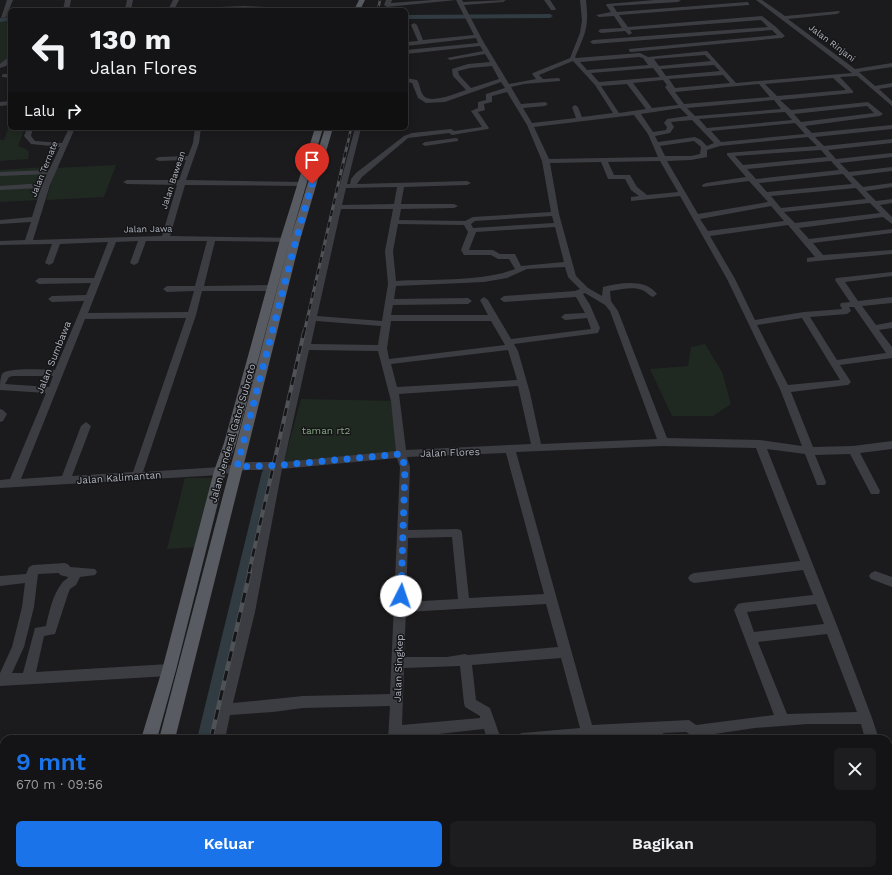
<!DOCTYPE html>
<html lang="id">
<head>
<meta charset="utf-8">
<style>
	body { margin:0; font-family:"Work Sans",sans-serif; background:#1d1d1f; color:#f1f3f6; height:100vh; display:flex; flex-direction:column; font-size:15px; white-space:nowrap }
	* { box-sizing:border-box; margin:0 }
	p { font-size:13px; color:#9d9ea1 }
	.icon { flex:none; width:22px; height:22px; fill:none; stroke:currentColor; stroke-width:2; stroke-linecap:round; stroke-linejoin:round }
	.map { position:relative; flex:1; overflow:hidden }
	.side { position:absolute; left:0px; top:735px; width:892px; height:140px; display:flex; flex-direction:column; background:#141416; border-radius:12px 12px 0 0; box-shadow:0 2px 10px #0003,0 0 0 1px #333335 }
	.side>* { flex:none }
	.banner { position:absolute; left:8px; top:8px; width:400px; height:122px; border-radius:6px; box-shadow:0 2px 10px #0003,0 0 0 1px #333335; background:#141416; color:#f1f3f6; overflow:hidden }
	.pin { position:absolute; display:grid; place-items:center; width:34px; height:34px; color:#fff; margin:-41px -17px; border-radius:50% 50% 50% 0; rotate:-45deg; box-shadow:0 0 4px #0007 }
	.pin .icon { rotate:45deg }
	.me { position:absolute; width:44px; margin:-22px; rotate:4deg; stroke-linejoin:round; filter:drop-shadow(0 0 3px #0008) }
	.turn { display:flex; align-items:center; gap:14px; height:84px; padding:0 16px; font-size:18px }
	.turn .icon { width:52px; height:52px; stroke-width:2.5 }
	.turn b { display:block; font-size:28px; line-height:34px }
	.then { display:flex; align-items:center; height:38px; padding:0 16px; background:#0003; gap:8px; font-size:15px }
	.round { display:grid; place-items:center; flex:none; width:42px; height:42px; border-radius:6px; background:#1d1d1f }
	.summary { display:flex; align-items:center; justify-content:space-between; height:68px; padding:0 16px }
	h1 { font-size:24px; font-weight:600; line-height:30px; color:#1a73e8 }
	.cta { display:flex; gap:8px; margin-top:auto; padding:8px 16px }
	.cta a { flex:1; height:46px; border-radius:6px; background:#1a73e8; color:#fff; font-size:16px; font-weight:600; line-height:46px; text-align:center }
	.cta a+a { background:#1d1d1f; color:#f1f3f6 }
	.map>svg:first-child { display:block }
	.green { fill:#202921 }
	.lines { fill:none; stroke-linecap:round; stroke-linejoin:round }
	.canal { fill:#303c42; fill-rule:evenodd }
	.river { fill:#303c42; fill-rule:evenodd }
	.minor { fill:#3c3d42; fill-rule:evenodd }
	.major { fill:#585b61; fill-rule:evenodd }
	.rail-far3-casing { stroke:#4f5257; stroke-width:2.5 }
	.rail-far2-casing { stroke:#4f5257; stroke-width:3 }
	.rail-far1-casing { stroke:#4f5257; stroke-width:4 }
	.rail-casing { stroke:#4f5257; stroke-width:4.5 }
	.rail-far3 { stroke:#161618; stroke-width:1.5; stroke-dasharray:4.5; stroke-linecap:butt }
	.rail-far2 { stroke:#161618; stroke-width:2; stroke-dasharray:6; stroke-linecap:butt }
	.rail-far1 { stroke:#161618; stroke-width:2.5; stroke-dasharray:8; stroke-linecap:butt }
	.rail { stroke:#161618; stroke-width:3; stroke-dasharray:10; stroke-linecap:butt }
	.route { stroke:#1a73e8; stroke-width:7; stroke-dasharray:0 12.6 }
	.labels { text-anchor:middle; stroke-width:3; stroke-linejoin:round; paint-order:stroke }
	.far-street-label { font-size:9px; fill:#adb3bd; stroke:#161618 }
	.street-label { font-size:10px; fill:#adb3bd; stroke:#161618 }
	.park-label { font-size:10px; fill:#85a884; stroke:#161618 }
</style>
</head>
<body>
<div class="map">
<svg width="892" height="875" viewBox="0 0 892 875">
	<rect width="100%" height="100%" fill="#1b1b1d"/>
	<!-- green -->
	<path class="green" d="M0 22H10V63L0 67Z
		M9 126 10 128H25L18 146 26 149 29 152 28 159 0 161V140H4Z
		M116 165 104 197 46 200 56 168Z
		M48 167 38 200 0 202V170Z
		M705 344 722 372 731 404 713 416H672L650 369 688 366 691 347Z
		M301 399 396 401 401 454 283 465Z
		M185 478H216L197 547 167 549Z"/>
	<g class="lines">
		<!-- canal -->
		<path class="canal" d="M406 15 550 14 553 16 550 18 406 19Z
			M10 17V21L0 22V18Z"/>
		<!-- river -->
		<path class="river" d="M270 466 275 468 278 472 217 739H197L262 472 265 468Z
			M163 871H185L184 875H162Z"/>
		<!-- minor -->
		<path class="minor" d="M7 0H13L6 17 1 18Z
			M65 0H71L69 10H63Z
			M127 0H133L131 10H125Z
			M173 0H179L174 10H168Z
			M386 0H392L391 3 432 0H462L463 2 506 0 503 2 464 5 483 41 509 84 536 79 532 74 533 73 570 58 580 33 582 20 580 0H586C589 27 586 32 575 57L576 58 640 53 648 57 707 51 736 83 852 73 756 0H762L785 16 839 11 840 12 837 14 788 19 855 69 892 63V67L859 72 875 86 892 83V87L879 89 892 101V106L857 76 840 77 853 91V93L780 100 791 110 868 102 883 114 880 116 805 126 812 133 892 125V129L815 137 824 146 892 139V143L828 150 836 159 892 153V157L840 163 849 172 892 167V171L852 176 863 187 892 183V187L866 191 876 201 892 199V203L880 205 892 217V224L883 217 799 228 809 239 892 229V233L813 243 823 255 892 250V254L807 262V258L815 257 788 225 710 236 735 279 755 320 804 312 842 309 840 305 841 303 850 302 835 280 836 278 892 272V276L845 282 858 301 892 297V303L862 306 876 325 892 322V328L879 330 892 347V358L840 365 851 382 848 385 791 392 813 447 853 446 892 441V449L860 453 880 491 879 494H871L850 454 815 455 826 482 825 485H817L816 482 805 454 767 449 838 628 872 718 879 739H865L861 724H808L755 728 694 737 686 732 663 733 666 739H652L650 734 595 737 596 739H515L517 735 522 733 580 728 561 658 472 665 476 700 490 708 501 739H487L484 729 402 738V739H388L390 706 303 708 273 712 230 715 225 739H211L243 612 272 470H246L220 475 0 488V480L10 479 46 393 0 390C0 386 0 378 2 374 8 367 45 370 55 370L84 301 52 302 48 299 52 296 86 295 91 283 39 284 35 281 39 278H94L108 242 60 244 53 263 49 265 45 263 52 244 0 245V241L25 240 31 222 0 224V220L32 217 41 188 0 190V186L43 183 47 174 0 176V172L49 170 60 147 31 144 24 136 27 128H33L31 136 35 141 62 143 69 128H75L50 185 33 240 162 236 177 185 127 184 123 182 127 180H179L186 160 159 161 155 159 159 157 188 156 193 143 195 128H201L199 143 186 180 305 182 306 184 302 186 185 185 170 236 294 238 298 240 294 242 215 241 204 286 272 285 276 288 272 291H202L196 315 143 472 220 467 246 462H274L334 207 355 128H361L347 184H350L351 179 356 173 404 136 412 133 451 129 454 131 482 127 471 111 478 108V102L486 100V94L505 88 501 82 445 102 426 103 418 98 412 83 406 82V78L417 80C420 84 420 91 423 95 429 105 457 93 466 90L453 76 452 69 468 64 490 62 485 54 450 60 447 58 483 51 480 46 406 54V50L478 43 476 38 406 46V42L418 41 411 25 414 23 417 25 423 40 474 35 456 0 387 7 384 5ZM705 55 711 61 659 66 654 59ZM639 57 643 58 648 65 587 70 580 62ZM573 61 595 85 613 113 582 117 578 107 575 105 572 107 576 118 532 123 523 108 545 106 548 104 545 102 521 104 511 87 524 84 560 81V79L558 78 543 79 539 75ZM714 65 720 71 666 76 661 69ZM492 66 499 79 471 88 459 75 458 71 470 68ZM653 68 660 77 599 82 591 73ZM723 75 730 83 675 88 669 79ZM833 78 846 90 777 96 765 84ZM663 80 667 85 665 87 678 105 652 108 633 83ZM627 84 646 109 619 113 601 86ZM759 84 770 97 684 104 675 92ZM507 92 527 125 542 161 551 212 473 217 465 221 399 220 401 209 454 208 458 206 454 204H401L404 187 467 185 471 183 467 181 357 184 362 177 408 138 449 133 452 135 488 129 489 128 478 112 485 110 484 104 492 102V96ZM774 100 781 109 695 116 687 108ZM867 106 874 113 801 122 794 114ZM680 108 688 116 667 119 664 123 667 127 666 130 653 132 641 114ZM785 112 792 120 707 128 699 119ZM634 115 648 134 658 157 549 159 534 127ZM692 120 714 143 707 146 701 140 695 137 658 142 655 136 670 133 674 127 671 122ZM795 123 805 134 721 142 711 131ZM808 137 817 146 727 153V155L746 177 706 183 702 185 703 187 749 181 768 202 698 214 667 161 691 160 707 157V150L720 146ZM694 141 701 147 700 154 691 156H665L660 146ZM821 150 827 157 743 165 735 156ZM660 161 678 192 647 195 637 187 630 175H614L608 162ZM831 161 839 170 756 179 747 169ZM601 162 608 179H625L631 190 639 196 631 197V201L680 196 727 279 780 389 802 446 760 440 667 438 618 311 611 301 610 291C620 290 633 286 642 290 647 292 648 295 653 297L657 294C645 278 620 283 603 287L602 296 588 288 576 276 559 214 550 163ZM843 174 852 184 767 192 759 183ZM397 187 394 204 342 205 346 188ZM856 188 866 199 781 208 771 196ZM870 203 880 213 795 223 784 212ZM771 206 784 221 708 231 700 219ZM341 209H393L385 251 388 284 382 321 317 316ZM552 216 554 223 473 228 471 224 475 221ZM398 224 464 225 468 232 461 250 464 255H491L498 259H509L515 269C483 282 431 279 396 281L393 251ZM555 227 564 262 521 266 515 254H500L493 250H469L476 232ZM138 241 130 263 134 265 138 263 146 241H207L195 286H167L163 289 167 292 194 291 188 312 88 313 116 242ZM565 267 568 277 580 289 575 291 504 296 500 299 504 302 576 297 585 313 565 314 561 317 565 320 587 318 591 329 511 339 488 300 484 297 480 300 488 315H391L393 305 468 304 472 301 468 298 394 299 396 286 484 282 507 278 527 269ZM585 293 605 305 610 311 657 439 541 444 530 393 518 351 514 344 598 333 600 328 590 305 583 294ZM849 307H854L886 353 837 360 810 317 847 314 851 311ZM186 318 133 472 72 476 91 426 86 422 81 426 62 476 21 479 85 319ZM802 318 840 380 788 385 757 325ZM316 321 381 326 378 345 311 344ZM391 321H491L505 345 389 359 387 348ZM309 350 378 351 391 401 396 451 284 462ZM508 350 517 380 397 387 391 364ZM13 376H53L49 387 5 384 9 377ZM518 386 531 444 406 450 399 394ZM663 446 756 448 800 561 694 573 690 575 688 578 690 581 694 583 803 570 813 595 742 603 738 604 734 610 774 715 696 725 689 720 592 725 516 452ZM506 453 544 594 469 598 462 533 461 530 457 529 408 530 410 467 407 457ZM397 458 400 467 390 694 303 696 233 703 255 612 282 469ZM452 537 458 599 406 602 408 538ZM546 604 558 647 468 655 465 654 447 657H404L406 612ZM816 604 824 624 754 632 747 612ZM827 634 857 712 787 714 758 642ZM460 666 464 703 465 707 480 716V718L402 725 404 668Z
			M544 0H550L556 9 555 10H551Z
			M655 0H681L678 2 613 6 617 12 747 2 749 3V5L619 15 628 27 762 16 776 27 785 36 782 38 631 52 629 51V49L777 35 772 30 593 44 590 42 593 40 768 27 761 20 630 30 632 33 629 35 625 31 601 33 598 31 601 29 622 28 614 16 599 17 596 15 611 12 606 5 607 4Z
			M244 6 286 8 289 10H192L195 8Z
			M10 56V62L6 66 0 68V64Z
			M4 74H10V78L2 77V75Z
			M10 101V105L0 106V102Z
			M456 138 458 139V141L425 146 422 144 425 142Z
			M0 409 3 410 7 414 3 421 0 422Z
			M65 563 69 565 70 567 95 569 97 572 95 575 80 577 76 585 70 589 68 594 55 634 44 636 36 672 169 664 173 666 175 670 173 674 169 676 0 686V673L12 647 22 607 25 583 0 586V576L26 574 29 567 33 565ZM59 573 60 575 68 577C67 580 64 580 62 583 53 594 49 612 46 626L35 628 23 673H12L24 647 34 607 38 574Z
			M875 571 892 577V587L871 579 869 576 871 573Z
			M888 783 892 785V815L888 813Z
			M248 871H262L261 875H247Z
			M353 871H367V875H353Z
			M456 871H470V875H456Z
			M560 871H574V875H560Z
			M754 871H785L786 875H755Z"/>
		<!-- major -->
		<path class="major" d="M359 0H365L360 10H354Z
			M315 128H323L290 240 236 443 226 471 176 670 157 739H141L162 670 214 471 224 443 280 240Z
			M325 128H333L300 240 175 739H159L290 240Z
			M103 871H121L120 875H102Z
			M124 871H142L141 875H123Z"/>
		<!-- rail-far3 casing -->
		<g class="rail-far3-casing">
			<path id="rail-far3" d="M378 10 380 0
				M347 147 351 128"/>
		</g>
		<!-- rail-far2 casing -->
		<g class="rail-far2-casing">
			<path id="rail-far2" d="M304 333 347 146"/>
		</g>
		<!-- rail-far1 casing -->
		<g class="rail-far1-casing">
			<path id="rail-far1" d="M249 572 304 332"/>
		</g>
		<!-- rail casing -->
		<g class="rail-casing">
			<path id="rail" d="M211 739 250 571
				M180 875 181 871"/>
		</g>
		<!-- rail-far3 -->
		<use href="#rail-far3" class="rail-far3"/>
		<!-- rail-far2 -->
		<use href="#rail-far2" class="rail-far2"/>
		<!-- rail-far1 -->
		<use href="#rail-far1" class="rail-far1"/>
		<!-- rail -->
		<use href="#rail" class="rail"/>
	</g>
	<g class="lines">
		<!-- route -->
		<path class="route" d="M312 184 296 240 237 467 281 465 401 454 405 467 401 596"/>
	</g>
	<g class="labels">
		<!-- far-street labels -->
		<g class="far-street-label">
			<text transform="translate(832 43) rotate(37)" y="3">Jalan Rinjani</text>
			<text transform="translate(44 169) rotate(-68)" y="3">Jalan Ternate</text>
			<text transform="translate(173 180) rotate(-72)" y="3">Jalan Bawean</text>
			<text transform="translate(148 229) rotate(-1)" y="3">Jalan Jawa</text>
		</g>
		<!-- street labels -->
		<g class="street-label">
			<text transform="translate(53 357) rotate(-68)" y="4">Jalan Sumbawa</text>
			<text transform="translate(232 433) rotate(-74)" y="4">Jalan Jenderal Gatot Subroto</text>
			<text transform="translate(450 452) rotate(-2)" y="4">Jalan Flores</text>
			<text transform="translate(119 477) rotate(-4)" y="4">Jalan Kalimantan</text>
			<text transform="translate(398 668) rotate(-88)" y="4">Jalan Singkep</text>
		</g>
		<!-- park labels -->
		<g class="park-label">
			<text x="326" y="434">taman rt2</text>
		</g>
	</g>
</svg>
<div class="pin" style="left:312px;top:184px;background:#d93025"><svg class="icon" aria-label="arrive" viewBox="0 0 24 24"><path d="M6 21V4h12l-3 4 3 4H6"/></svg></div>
<svg class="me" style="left:401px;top:596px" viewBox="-20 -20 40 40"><circle r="19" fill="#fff"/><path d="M0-13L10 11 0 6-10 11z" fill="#1a73e8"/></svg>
<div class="banner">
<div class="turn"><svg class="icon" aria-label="left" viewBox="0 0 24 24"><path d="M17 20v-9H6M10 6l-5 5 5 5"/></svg><div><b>130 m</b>Jalan Flores</div></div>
<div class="then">Lalu<svg class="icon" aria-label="right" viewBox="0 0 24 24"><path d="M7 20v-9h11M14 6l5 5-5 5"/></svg></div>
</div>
<section class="side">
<div class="summary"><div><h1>9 mnt</h1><p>670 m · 09:56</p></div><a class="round"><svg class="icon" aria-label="close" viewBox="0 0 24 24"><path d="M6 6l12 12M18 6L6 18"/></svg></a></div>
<div class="cta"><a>Keluar</a><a>Bagikan</a></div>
</section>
</div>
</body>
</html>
